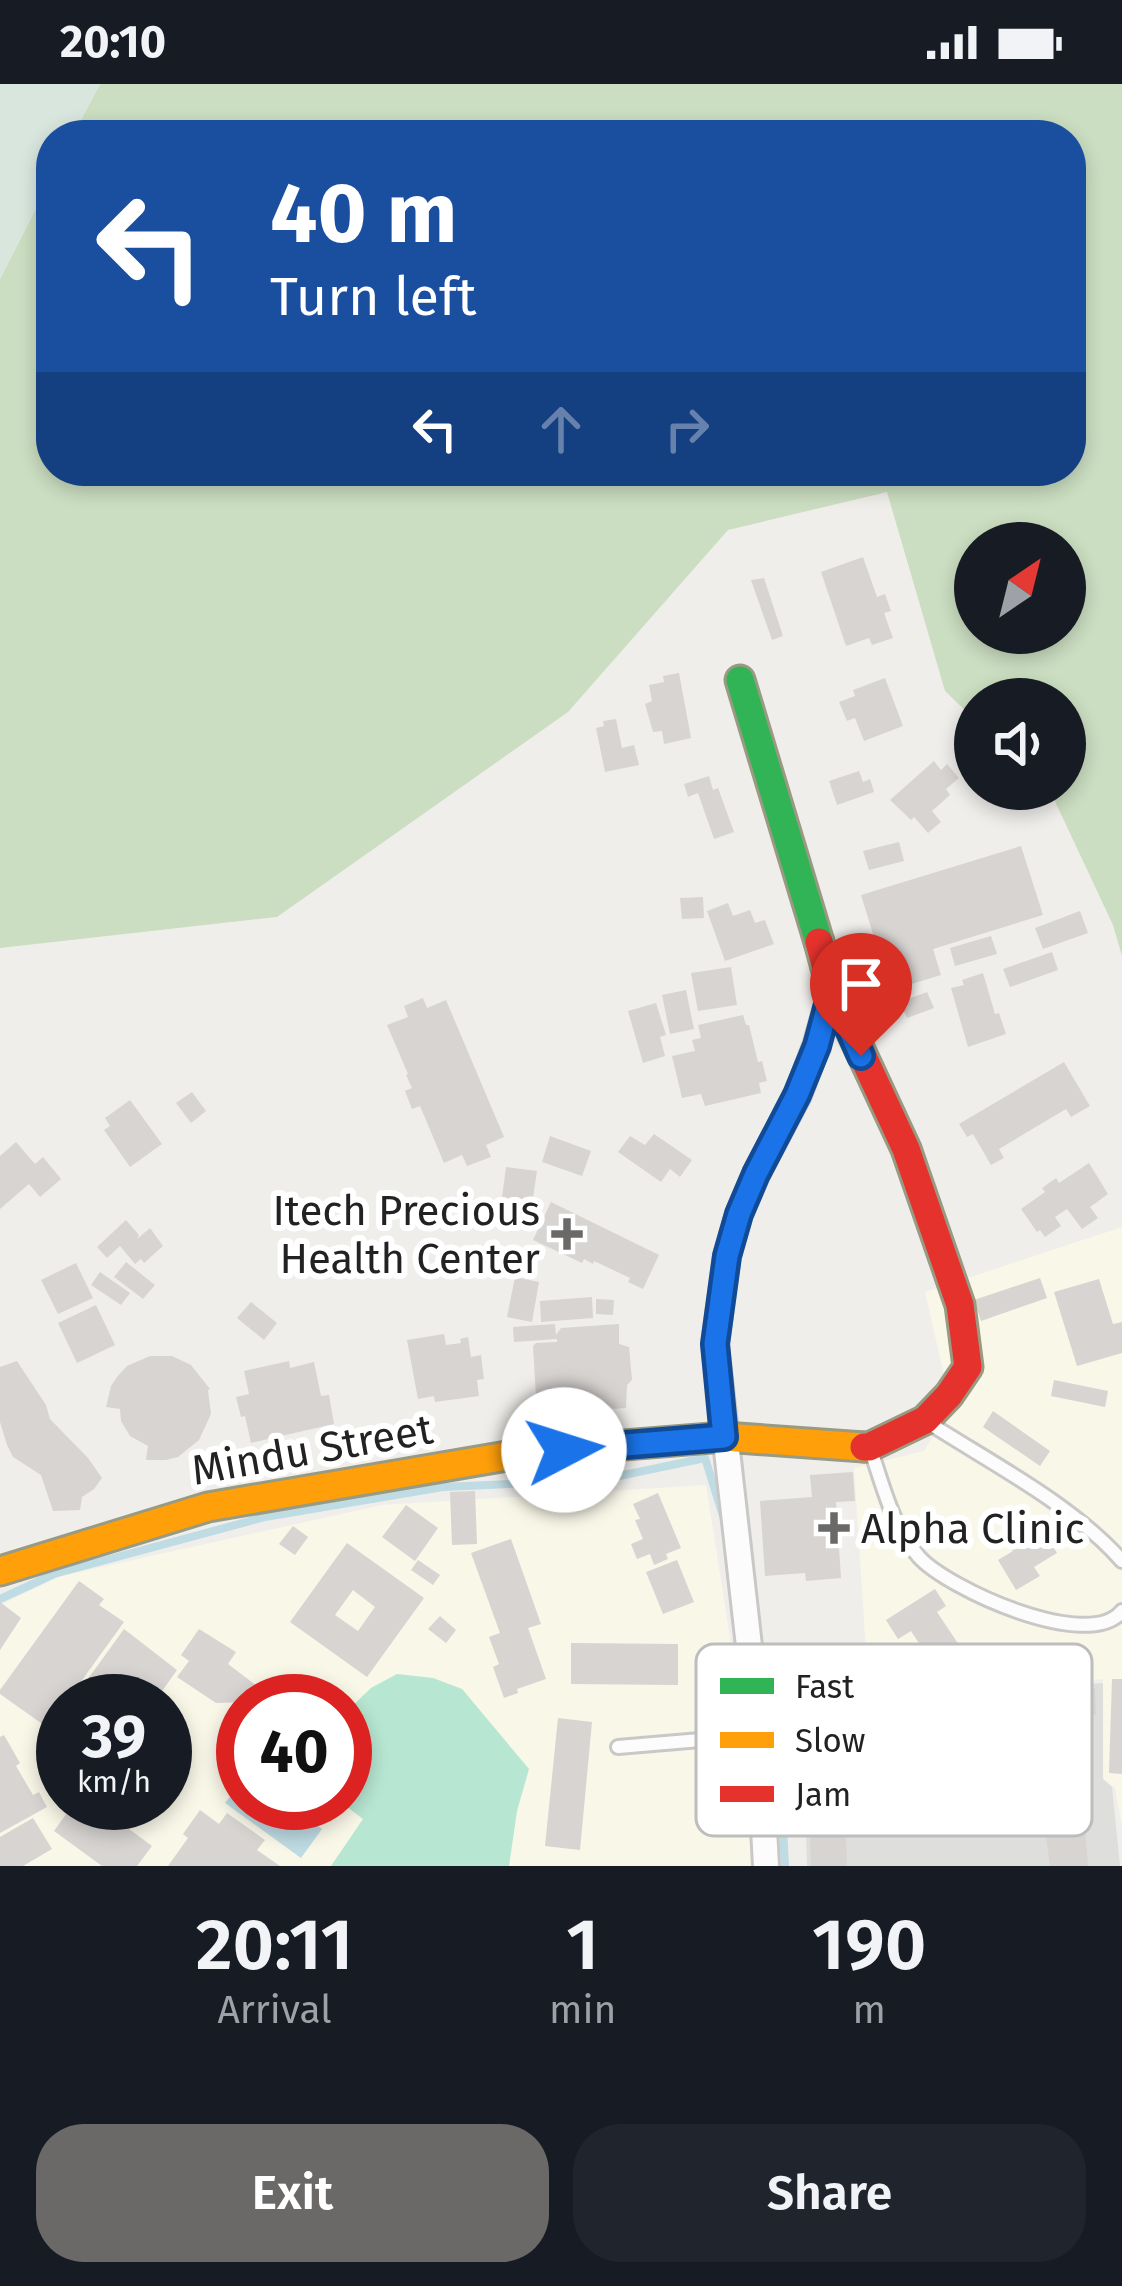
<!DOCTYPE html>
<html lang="en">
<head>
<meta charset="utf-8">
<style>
	body { margin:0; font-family:"Fira Sans",sans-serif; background:#20242c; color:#f1f3f6; height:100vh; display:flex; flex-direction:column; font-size:45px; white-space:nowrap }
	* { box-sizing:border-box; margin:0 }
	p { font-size:39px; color:#9ea1a6 }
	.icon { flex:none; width:66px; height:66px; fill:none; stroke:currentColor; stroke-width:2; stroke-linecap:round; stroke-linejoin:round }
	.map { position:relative; height:1782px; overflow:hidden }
	.sheet { display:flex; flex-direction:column; background:#171b24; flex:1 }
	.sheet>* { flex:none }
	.banner { position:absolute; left:36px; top:36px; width:1050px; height:366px; border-radius:48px; box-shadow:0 6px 18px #0003; background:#1a4fa0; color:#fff; overflow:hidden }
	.needle { width:78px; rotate:35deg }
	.tools { position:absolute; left:954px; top:438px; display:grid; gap:24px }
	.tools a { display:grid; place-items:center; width:132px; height:132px; border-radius:50%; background:#171b24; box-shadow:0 6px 18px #0003; font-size:60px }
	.speed { position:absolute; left:36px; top:1590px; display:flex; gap:24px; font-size:60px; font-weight:700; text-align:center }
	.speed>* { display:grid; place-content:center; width:156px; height:156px; border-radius:50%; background:#171b24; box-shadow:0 6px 18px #0003; line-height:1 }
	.speed small { font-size:30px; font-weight:400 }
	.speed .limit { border:18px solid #d22; background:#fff; color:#111 }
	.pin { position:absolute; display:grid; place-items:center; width:102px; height:102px; color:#fff; margin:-123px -51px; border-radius:50% 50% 50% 0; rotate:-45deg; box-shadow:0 0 12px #0007 }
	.pin .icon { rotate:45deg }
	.me { position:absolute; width:132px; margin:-66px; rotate:85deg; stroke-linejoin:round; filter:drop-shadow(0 0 9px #0008) }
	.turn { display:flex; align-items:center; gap:42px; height:252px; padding:0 36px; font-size:54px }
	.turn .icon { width:156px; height:156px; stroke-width:2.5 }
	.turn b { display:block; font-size:84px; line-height:102px }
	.lanes { display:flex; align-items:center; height:114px; padding:0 36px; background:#0003; justify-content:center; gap:60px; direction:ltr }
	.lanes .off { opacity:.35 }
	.eta { display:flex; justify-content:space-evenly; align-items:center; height:204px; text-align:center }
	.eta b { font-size:72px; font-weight:600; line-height:84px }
	.action { display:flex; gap:24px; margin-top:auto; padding:24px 36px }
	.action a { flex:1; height:138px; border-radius:48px; background:#6a6968; color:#fff; font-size:48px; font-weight:600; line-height:138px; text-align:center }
	.action a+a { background:#20242c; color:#f1f3f6 }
	.status { display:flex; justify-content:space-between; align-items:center; height:84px; padding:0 60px; background:#171b24; direction:ltr }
	.status svg { height:33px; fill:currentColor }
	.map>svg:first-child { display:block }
	.education { fill:#f8f7e8; fill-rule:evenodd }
	.religious { fill:#dededc }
	.forest { fill:#cbdec1; fill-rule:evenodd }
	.wetland { fill:#d9e6de }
	.pitch { fill:#b7e6d2 }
	.water { fill:#bfdbe3 }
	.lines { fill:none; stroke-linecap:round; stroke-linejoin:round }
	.stream { stroke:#bfdbe3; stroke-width:8 }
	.building { fill:#d7d4d2; fill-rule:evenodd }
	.lane-casing { stroke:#c9c8c7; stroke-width:18 }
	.street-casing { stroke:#c9c8c7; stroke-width:30 }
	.fast-casing { stroke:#999a82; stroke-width:33 }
	.slow-casing { stroke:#999a82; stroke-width:33 }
	.jam-casing { stroke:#999a82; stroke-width:33 }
	.lane { stroke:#fdfcfc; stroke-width:12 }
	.street { stroke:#fdfcfc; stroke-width:24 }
	.fast { stroke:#30b455; stroke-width:27 }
	.slow { stroke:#ff9f0a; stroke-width:27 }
	.jam { stroke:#e5322d; stroke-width:27 }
	.route-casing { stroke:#114b97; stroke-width:30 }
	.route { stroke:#1a73e8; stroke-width:21 }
	.poi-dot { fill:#6a6968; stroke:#fff; stroke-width:4.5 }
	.labels { text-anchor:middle; stroke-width:12; stroke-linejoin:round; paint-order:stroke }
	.poi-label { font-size:42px; fill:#222; stroke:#fff; text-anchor:end }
	.street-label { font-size:42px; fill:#222; stroke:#fff }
	.key { fill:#fff; stroke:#bdbdbd; stroke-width:3 }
	.key-label { font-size:33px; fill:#222 }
</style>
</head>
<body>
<div class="status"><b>20:10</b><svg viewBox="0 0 49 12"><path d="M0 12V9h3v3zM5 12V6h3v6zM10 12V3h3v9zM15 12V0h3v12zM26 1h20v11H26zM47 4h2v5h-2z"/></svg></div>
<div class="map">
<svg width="1122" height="1782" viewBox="0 0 1122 1782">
	<rect width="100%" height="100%" fill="#f0eeeb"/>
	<!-- education -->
	<path class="education" d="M1122 1143V1743L1115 1704 1101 1693 1103 1595 869 1613 854 1384 924 1367 951 1322 925 1208Z
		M706 1401 750 1681 755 1782H0V1521L61 1492 382 1421ZM63 1617H165V1719H63ZM243 1617H345V1719H243Z"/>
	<!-- religious -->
	<path class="religious" d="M1103 1599V1695L1112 1703 1120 1782H807L802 1620Z"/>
	<!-- forest -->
	<path class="forest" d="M100 0H1122V872L1113 841 1052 711 1046 705H1065V615H975V636L945 607 887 408 728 446 568 628 277 833 0 864V195L51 95V387H1071V51H73ZM975 459H1065V549H975Z"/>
	<!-- wetland -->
	<path class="wetland" d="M0 0H100L73 51H51V95L0 195Z"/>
	<!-- pitch -->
	<path class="pitch" d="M397 1590 433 1594 462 1605 529 1685 517 1727 509 1782H331L363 1735 342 1719H345V1629L371 1604Z"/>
	<!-- water -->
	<path class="water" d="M243 1695V1719H287L322 1745 301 1774 225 1719Z"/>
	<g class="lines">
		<!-- stream -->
		<path class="stream" d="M0 1515 54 1490 265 1433 443 1403 600 1396 705 1374 725 1438
			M768 1634 780 1689 785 1782"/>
	</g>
	<!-- building -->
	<path class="building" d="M863 473 877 513 885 510 891 527 884 529 893 554 872 561 869 554 846 562 821 488Z
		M764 494 783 552 772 556 751 496Z
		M679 589 691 654 664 660 662 647 653 648 645 620 652 617 649 601 664 598 663 592Z
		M885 594 903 642 864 657 855 634 847 637 839 618 855 612 853 606Z
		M616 635 622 664 634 661 639 681 605 688 596 644 604 642 603 637Z
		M934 677 941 686 947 680 959 694 946 705 950 711 932 727 941 738 928 749 914 733 911 736 890 716Z
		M859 687 863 698 870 695 874 708 837 721 829 697Z
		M709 692 713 706 718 704 734 748 714 755 698 709 688 713 684 700Z
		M899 758 904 777 869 786 863 767Z
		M1021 762 1043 831 933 865 941 891 902 903 894 876 882 879 861 811Z
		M703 813 704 834 682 835 680 814Z
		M728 819 733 832 750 826 755 839 765 836 774 860 725 877 707 827Z
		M1080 827 1088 849 1043 865 1035 844Z
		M991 852 997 870 955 882 950 864Z
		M1052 868 1058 886 1010 903 1003 885Z
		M731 883 737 921 698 927 691 889Z
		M983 889 995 930 999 929 1006 950 968 963 951 904 964 901 962 896Z
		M686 906 694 945 670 950 662 911Z
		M927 908 934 924 907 934 900 918Z
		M423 914 427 924 446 916 504 1053 486 1061 491 1073 467 1082 462 1071 444 1079 420 1022 412 1025 405 1007 412 1004 406 991 408 990 387 941 408 933 404 922Z
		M656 919 666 951 660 953 665 972 643 979 628 927Z
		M743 931 746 941H749L758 978 762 977 767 997 759 999 761 1009 705 1022 701 1010 682 1014 672 972 695 967 692 956 701 954 698 941Z
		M1064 978 1090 1022 1071 1033 1066 1025 999 1065 1004 1074 991 1081 973 1050 967 1053 959 1040Z
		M192 1008 206 1027 191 1039 176 1019Z
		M130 1016 162 1060 130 1083 104 1046 110 1042 105 1034Z
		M654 1050 692 1076 680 1093 670 1085 661 1098 618 1068 630 1052 645 1061Z
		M550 1052 591 1067 582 1092 542 1078Z
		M16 1058 35 1080 43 1073 61 1095 40 1113 29 1100 0 1125V1072Z
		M1089 1079 1108 1110 1090 1123 1098 1134 1082 1145 1067 1125 1055 1133 1061 1142 1045 1153 1040 1146 1037 1148 1021 1125 1045 1108 1042 1104 1056 1094 1059 1099Z
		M506 1083 537 1087 529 1140 499 1136Z
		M551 1118 659 1171 643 1205 628 1198 630 1194 594 1177 593 1180 584 1175 582 1179 533 1156Z
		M126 1136 139 1151 137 1155 150 1144 163 1162 144 1179 141 1175 135 1180 120 1162 107 1174 97 1163Z
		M126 1178 155 1201 143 1215 114 1193Z
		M76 1179 93 1214 58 1230 41 1196Z
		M100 1188 130 1209 121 1221 91 1201Z
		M515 1193 539 1198 532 1238 507 1233Z
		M1040 1194 1047 1214 981 1237 974 1216Z
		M1099 1195 1113 1240 1122 1238V1269L1077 1282 1054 1208Z
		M592 1213 593 1234 541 1238 540 1217Z
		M596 1215 614 1216 613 1231 596 1230Z
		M251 1218 277 1239 264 1256 237 1234Z
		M96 1221 115 1261 77 1279 58 1239Z
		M555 1240 556 1251 561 1244 619 1240V1260L629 1263 632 1296 627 1301 626 1324 537 1329 533 1262 536 1259 557 1258V1255L514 1258 513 1243Z
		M444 1250 446 1261 461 1259 460 1255 468 1253 471 1273 481 1271 484 1295 477 1296 479 1312 435 1318 434 1312 418 1315 407 1256Z
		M150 1272H172L191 1281 210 1305 208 1306 211 1330 199 1356 178 1373 166 1376H146L148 1362 130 1352 121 1337 120 1325 106 1323 111 1302 117 1293 127 1282Z
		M17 1277 46 1321 50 1335 88 1374 102 1394 94 1405 82 1413 80 1426 53 1427 41 1391 13 1373 7 1361 0 1338V1283Z
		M289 1277 290 1284 314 1278 321 1312 329 1311 334 1340 251 1359 245 1332 241 1333 236 1313 249 1310 244 1287Z
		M1054 1296 1108 1307 1105 1323 1051 1312Z
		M993 1327 1050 1367 1040 1382 983 1343Z
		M853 1388 855 1417 836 1418 841 1494 806 1497 805 1489 765 1492 760 1417 812 1413 810 1391Z
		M475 1407 477 1460 452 1461 450 1408Z
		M658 1409 681 1464 666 1470 668 1475 654 1481 650 1470 637 1475 631 1460 643 1455 635 1436 640 1435 633 1420Z
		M406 1421 438 1444 415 1477 382 1453Z
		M1036 1433 1057 1469 1034 1483 1040 1492 1016 1506 998 1476 1013 1467 1004 1452Z
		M293 1442 308 1453 295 1471 279 1460Z
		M511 1455 541 1540 528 1544 546 1595 517 1605 518 1609 504 1614 493 1583 499 1580 489 1553 500 1549 471 1469Z
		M347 1459 424 1514 367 1593 290 1538ZM353 1506 375 1523 358 1547 335 1531Z
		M418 1476 440 1491 433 1501 411 1486Z
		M677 1476 694 1518 663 1530 646 1488Z
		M79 1497 104 1515 99 1521 124 1538 67 1617H63V1623L48 1644 0 1610V1606Z
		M935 1505 946 1522 937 1528 963 1567 935 1584 911 1547 898 1555 886 1536Z
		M0 1518 21 1534 0 1566Z
		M440 1532 456 1546 446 1559 428 1545Z
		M124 1545 177 1586 155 1617H72Z
		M199 1545 236 1568 228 1580 273 1614 271 1617 216 1619 177 1593 189 1577 181 1571Z
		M571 1559 678 1560V1601L571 1600Z
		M861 1559 865 1604 789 1609 785 1564Z
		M1112 1595H1122V1690L1109 1689Z
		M1095 1604 1096 1631 1058 1633 1057 1606Z
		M558 1634 592 1638 580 1766 545 1762Z
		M4 1651 20 1679 16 1682 33 1711 39 1708 47 1723 0 1749V1653Z
		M843 1670 847 1782H811L807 1672Z
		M1082 1707 1088 1782H1050L1045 1744 1017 1747 1013 1715Z
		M74 1719H94L152 1762 137 1782H102L54 1747Z
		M200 1726 219 1740 227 1729 265 1756 257 1766 280 1782H168L188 1754 183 1750Z
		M33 1734 52 1765 23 1782H0V1753Z"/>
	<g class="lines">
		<!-- lane casing -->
		<g class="lane-casing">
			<path id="lane" d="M929 1339C991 1379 1073 1421 1122 1477
				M870 1364C884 1404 891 1440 919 1473 948 1505 1089 1569 1122 1527
				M618 1663 759 1651"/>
		</g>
		<!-- street casing -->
		<g class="street-casing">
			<path id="street" d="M766 1782 759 1651 715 1260 727 1172 739 1130 756 1090 798 1011 816 962 832 906"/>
		</g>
		<!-- fast casing -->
		<g class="fast-casing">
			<path id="fast" d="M740 596 819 858"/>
		</g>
		<!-- slow casing -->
		<g class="slow-casing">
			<path id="slow" d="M0 1487 208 1423 524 1369 724 1353 864 1363"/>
		</g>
		<!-- jam casing -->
		<g class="jam-casing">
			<path id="jam" d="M819 858 832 906 906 1065 960 1221 968 1283 949 1311 925 1336 869 1363H864"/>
		</g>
		<!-- lane -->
		<use href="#lane" class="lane"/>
		<!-- street -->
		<use href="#street" class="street"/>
		<!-- fast -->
		<use href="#fast" class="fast"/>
		<!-- slow -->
		<use href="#slow" class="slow"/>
		<!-- jam -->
		<use href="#jam" class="jam"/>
	</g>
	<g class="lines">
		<!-- route casing -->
		<g class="route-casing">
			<path id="route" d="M564 1366 724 1353 715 1260 727 1172 739 1130 756 1090 797 1011 817 962 832 906 861 972"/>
		</g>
		<!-- route -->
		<use href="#route" class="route"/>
	</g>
	<!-- markers -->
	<g class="poi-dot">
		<path d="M561 1132h12v12h12v12h-12v12h-12v-12h-12v-12h12z"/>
		<path d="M828 1426h12v12h12v12h-12v12h-12v-12h-12v-12h12z"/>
	</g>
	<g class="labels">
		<!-- poi labels -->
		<g class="poi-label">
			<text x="540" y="1141">Itech Precious<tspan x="540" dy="48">Health Center</tspan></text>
			<text x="861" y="1459" text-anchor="start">Alpha Clinic</text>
		</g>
		<!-- street labels -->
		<g class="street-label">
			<text transform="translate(312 1365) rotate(-10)" y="15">Mindu Street</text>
		</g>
	</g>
	<!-- legend -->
	<rect x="696" y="1560" width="396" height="192" rx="18" class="key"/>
	<rect x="720" y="1594" width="54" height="16" fill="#30b455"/>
	<rect x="720" y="1648" width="54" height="16" fill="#ff9f0a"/>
	<rect x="720" y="1702" width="54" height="16" fill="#e5322d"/>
	<g class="key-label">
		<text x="795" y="1614">Fast</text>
		<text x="795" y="1668">Slow</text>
		<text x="795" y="1722">Jam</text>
	</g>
</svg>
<div class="tools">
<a><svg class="needle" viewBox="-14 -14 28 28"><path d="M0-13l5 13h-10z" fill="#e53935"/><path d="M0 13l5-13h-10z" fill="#9ea1a6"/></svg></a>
<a><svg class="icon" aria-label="sound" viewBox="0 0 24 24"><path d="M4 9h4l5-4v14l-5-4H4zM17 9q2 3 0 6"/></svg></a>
</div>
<div class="speed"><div>39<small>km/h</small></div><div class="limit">40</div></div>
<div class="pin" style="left:861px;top:972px;background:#d93025"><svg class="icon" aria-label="arrive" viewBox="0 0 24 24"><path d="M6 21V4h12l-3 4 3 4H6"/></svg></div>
<svg class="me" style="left:564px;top:1366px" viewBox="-20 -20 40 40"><circle r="19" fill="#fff"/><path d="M0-13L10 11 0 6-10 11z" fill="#1a73e8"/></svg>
<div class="banner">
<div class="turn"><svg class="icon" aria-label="left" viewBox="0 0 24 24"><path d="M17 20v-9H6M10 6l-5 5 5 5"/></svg><div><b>40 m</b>Turn left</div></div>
<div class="lanes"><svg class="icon" aria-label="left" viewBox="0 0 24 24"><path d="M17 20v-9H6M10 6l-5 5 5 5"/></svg><svg class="icon off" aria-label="ahead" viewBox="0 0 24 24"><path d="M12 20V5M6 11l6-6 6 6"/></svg><svg class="icon off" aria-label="right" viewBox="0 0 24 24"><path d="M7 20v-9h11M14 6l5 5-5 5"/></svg></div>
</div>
</div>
<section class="sheet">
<div class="eta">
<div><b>20:11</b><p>Arrival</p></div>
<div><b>1</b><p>min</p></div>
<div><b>190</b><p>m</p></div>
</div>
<div class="action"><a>Exit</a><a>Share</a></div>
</section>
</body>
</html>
